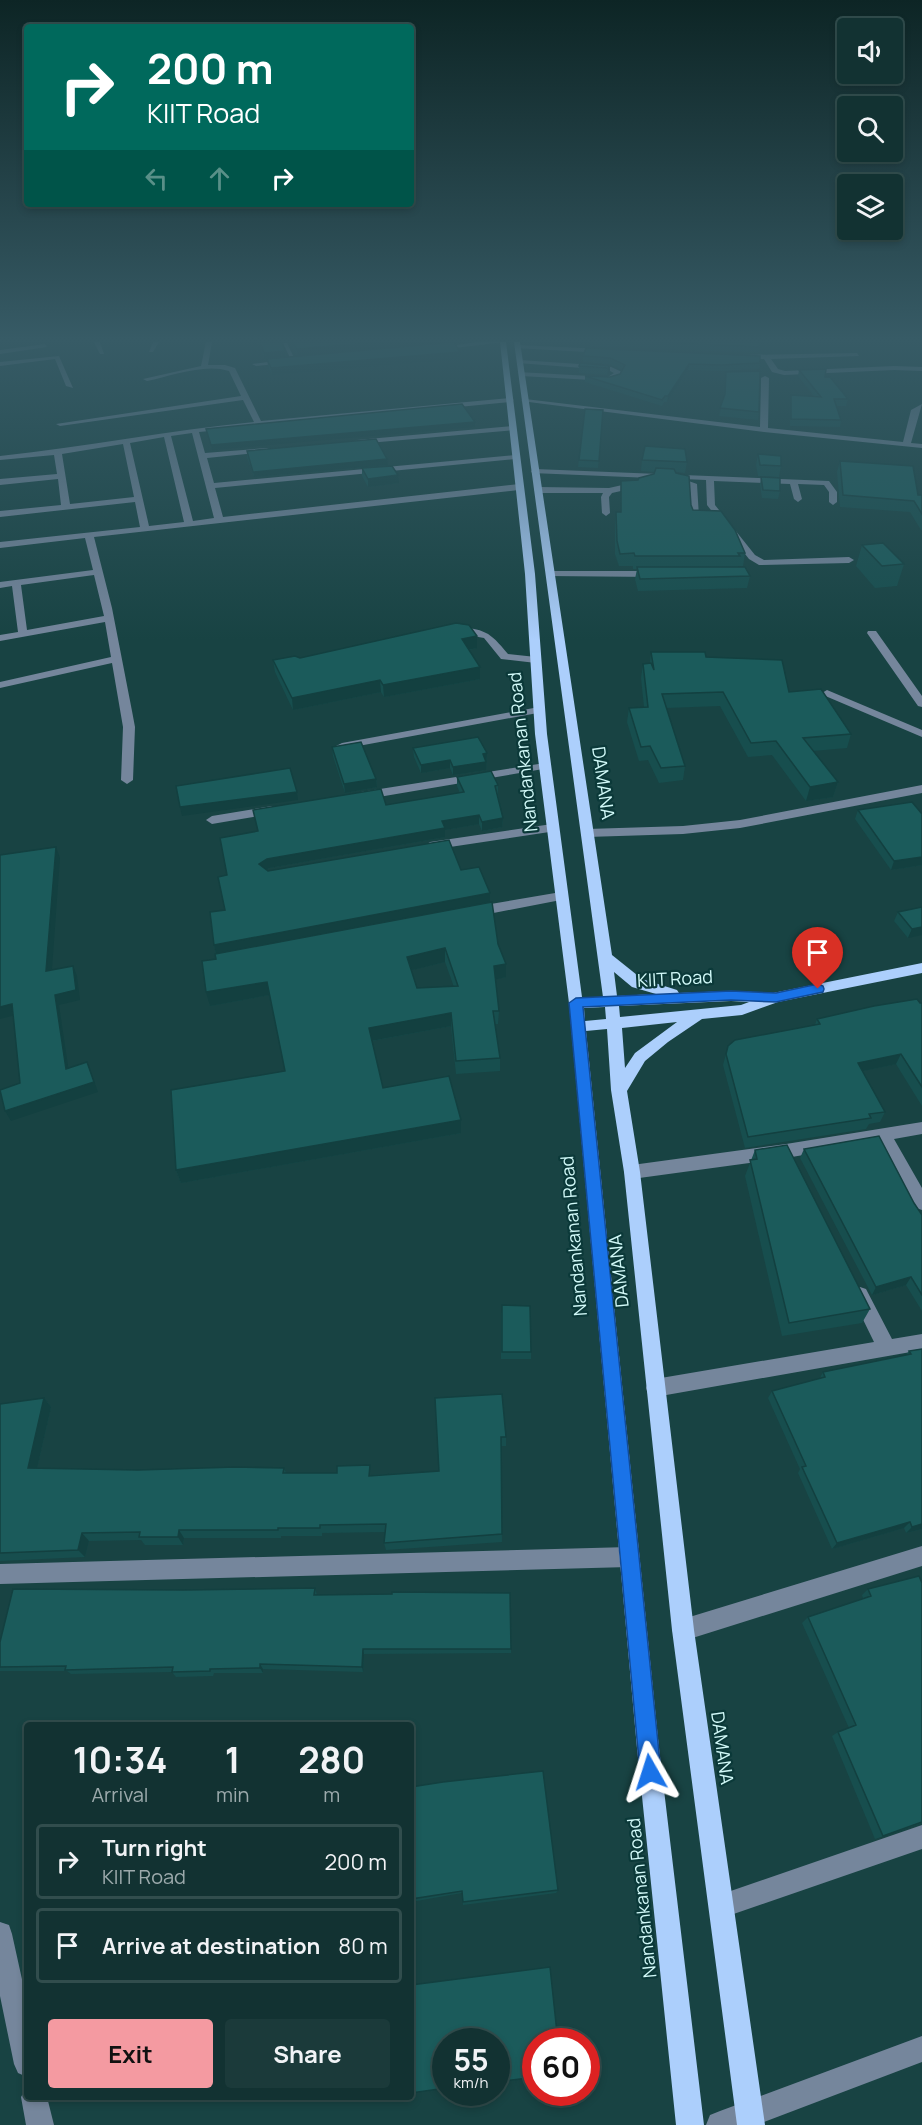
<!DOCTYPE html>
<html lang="en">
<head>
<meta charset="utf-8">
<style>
	body { margin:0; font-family:Manrope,sans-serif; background:#1b3a3a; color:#f1f3f6; height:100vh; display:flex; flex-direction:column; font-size:22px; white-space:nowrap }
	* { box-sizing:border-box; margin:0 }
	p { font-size:20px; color:#9caaac }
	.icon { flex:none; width:33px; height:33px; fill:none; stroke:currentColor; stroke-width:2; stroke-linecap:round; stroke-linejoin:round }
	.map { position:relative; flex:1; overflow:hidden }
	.sheet { position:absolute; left:24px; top:1722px; width:390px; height:378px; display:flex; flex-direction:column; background:#123232; border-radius:6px; box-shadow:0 3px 9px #0003,0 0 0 2px #314d4d }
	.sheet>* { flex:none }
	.hud { position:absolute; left:24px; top:24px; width:390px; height:183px; border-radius:6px; box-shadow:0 3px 9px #0003,0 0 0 2px #314d4d; background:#00695c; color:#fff; overflow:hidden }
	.tools { position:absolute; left:837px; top:18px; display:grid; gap:12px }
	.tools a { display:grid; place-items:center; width:66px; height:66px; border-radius:6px; background:#123232; box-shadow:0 3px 9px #0003,0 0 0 2px #314d4d; font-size:30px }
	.speed { position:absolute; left:432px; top:2028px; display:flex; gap:12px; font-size:30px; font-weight:700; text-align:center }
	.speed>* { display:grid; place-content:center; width:78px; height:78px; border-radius:50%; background:#123232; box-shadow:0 3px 9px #0003,0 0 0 2px #314d4d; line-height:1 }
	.speed small { font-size:15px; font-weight:400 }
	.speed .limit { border:9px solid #d22; background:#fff; color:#111 }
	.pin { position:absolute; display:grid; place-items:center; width:51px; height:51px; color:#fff; margin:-62px -26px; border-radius:50% 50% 50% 0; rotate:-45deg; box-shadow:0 0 6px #0007 }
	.pin .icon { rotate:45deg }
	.me { position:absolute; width:66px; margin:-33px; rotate:354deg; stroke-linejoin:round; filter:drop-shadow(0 0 4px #0008) }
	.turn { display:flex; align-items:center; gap:21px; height:126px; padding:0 24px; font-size:27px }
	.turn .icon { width:78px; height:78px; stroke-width:2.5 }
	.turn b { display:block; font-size:42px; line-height:51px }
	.lanes { display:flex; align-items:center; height:57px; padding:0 24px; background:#0003; justify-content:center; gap:30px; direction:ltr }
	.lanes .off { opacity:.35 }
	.eta { display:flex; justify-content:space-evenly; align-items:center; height:102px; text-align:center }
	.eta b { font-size:36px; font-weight:700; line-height:42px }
	.primary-button { display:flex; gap:12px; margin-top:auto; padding:12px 24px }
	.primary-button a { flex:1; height:69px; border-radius:6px; background:#f49aa1; color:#111; font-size:24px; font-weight:700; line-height:69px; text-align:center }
	.primary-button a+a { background:#1b3a3a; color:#f1f3f6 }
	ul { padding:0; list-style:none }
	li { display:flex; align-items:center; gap:18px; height:75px; margin:0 12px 9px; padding:0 12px; border:3px solid #314d4d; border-radius:6px }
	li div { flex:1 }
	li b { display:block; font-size:22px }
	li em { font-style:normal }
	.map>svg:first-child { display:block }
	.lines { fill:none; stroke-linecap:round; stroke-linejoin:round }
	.minor { fill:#75869c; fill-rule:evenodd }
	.major { fill:#accffc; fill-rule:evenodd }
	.wall { fill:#174e4e; fill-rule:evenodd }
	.shaded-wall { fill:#134040 }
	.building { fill:#1b5b5b; stroke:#134040; stroke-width:1.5; fill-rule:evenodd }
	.route { fill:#1a73e8; stroke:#114b97; stroke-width:1.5 }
	.labels { text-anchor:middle; stroke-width:4.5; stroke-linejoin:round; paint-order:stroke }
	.street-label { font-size:18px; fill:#d2f9f8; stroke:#0b3939 }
</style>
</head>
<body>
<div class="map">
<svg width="922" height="2125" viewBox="0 0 922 2125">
	<rect width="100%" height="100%" fill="#184343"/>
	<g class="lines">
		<!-- minor -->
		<path class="minor" d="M94 342H100L104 354H100Z
			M153 342H159L153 352H149Z
			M206 342H212L208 365H225L235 368 261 421 510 398 514 400 510 402 199 432 205 453 267 448 271 450 267 452 207 458 214 483 515 455 519 457 515 459 215 488 223 517 519 484 523 487 519 490 94 537 112 608 132 711 135 727 133 780 127 784 121 780 123 727 112 663 0 688V682L111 657 105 622 0 641V635L18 632 12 586 0 588V582L93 570 85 538 0 548V542L140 527 135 502 0 517V511L61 505 58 479 0 485V479L57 474 54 455 0 460V456C85 447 169 430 254 422L243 400 60 426 56 424 241 396 229 371C205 363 171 376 147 381L143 379 201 366ZM192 433 214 518 193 521 171 436ZM164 437 184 522 149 526 130 443ZM123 444 134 497 70 504 62 454ZM94 575 104 616 27 630 21 585Z
			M478 342H504L438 350 435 348Z
			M283 343H287L296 362H292Z
			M45 344 47 347 0 354V350Z
			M517 345 604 349 607 351 604 353 515 348Z
			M857 353 859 356 771 359 778 369 785 371 894 366 922 367V371L894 370 784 375 772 372 764 359H742L739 357 742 355Z
			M59 356 73 388 66 386 55 359 0 366V362Z
			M285 360 287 363 256 366 252 364Z
			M520 360 609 366 622 372 619 378 609 381 521 376 518 372 608 377 614 373 608 370 518 363Z
			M765 376 769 378 768 428 903 442 911 410 922 404 911 443 922 444V448L764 432 521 401 525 399 760 427 761 378Z
			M512 426H515V430L357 444 353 442 357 440Z
			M535 469 829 481 837 492V502L833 505 829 502V492L824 485 798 484 802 499 798 502 794 499 790 484 714 481 715 505 755 555 764 560 849 557 854 560 849 563 759 565 749 559 707 505 706 480 683 479 697 484 699 517 695 520 691 517 689 486 675 483V479L532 473 531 471Z
			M640 481 644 484 643 486 612 493 609 497 610 513 606 516 602 513 601 497 603 493H538L534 490 538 487 609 488Z
			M550 571H656L661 574 656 577 547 576V572Z
			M454 627C485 629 489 631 508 654L536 657 541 660 536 663 501 659 484 638 450 632 449 630Z
			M868 631H876L922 696V707L918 706 867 633Z
			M827 690 922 730V737L823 695 822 693Z
			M539 707 544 710 543 712 342 749 336 746 342 743Z
			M545 763 551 766 549 768 361 800 355 796 361 792Z
			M922 785V793L740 828 683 834 587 837 581 833 587 829 683 826 740 820Z
			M272 806 276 807V813L212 824 206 820 212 816Z
			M552 824 558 828 556 831 430 850 424 846 430 842Z
			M561 892 566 893 568 896 566 899 473 917 466 912 473 907Z
			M922 1122V1134L894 1139 922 1188V1210L916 1208 879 1142 786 1158 632 1179 626 1177 624 1172 626 1167 632 1165 786 1144Z
			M860 1287 866 1289 892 1339 922 1334V1350L655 1397 648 1394 646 1388 648 1382 655 1379 874 1342 851 1295 854 1289Z
			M922 1546V1566L683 1641 675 1638 672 1630 675 1622 683 1619Z
			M629 1547 636 1550 639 1557 636 1564 629 1567 0 1584V1564Z
			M922 1825V1849L722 1918 713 1915 710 1906 713 1897 722 1894Z
			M0 1922 9 1925 12 1934 27 2002V2077L18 2073 14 2064 0 1996Z
			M922 2036V2062L756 2125H706L710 2115 720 2111Z
			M27 2087V2097H47L54 2125H26L21 2097Z"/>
		<!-- major -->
		<path class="major" d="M500 342H506L535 574 547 734 582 997H603L514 342H520L612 955 642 979 677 990 679 993 731 991 773 993 922 963V973L778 1002 742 1015 702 1019 668 1042 645 1061 627 1091 640 1172 694 1630 765 2125H737L672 1630 624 1172 611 1090 607 1029 586 1031 659 1748 704 2125H676L637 1748 569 1003 535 734 525 574ZM614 972 632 987 656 994 617 996ZM731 1001 749 1002 741 1005 620 1017 619 1006ZM605 1007 606 1019 585 1021 584 1008ZM677 1022 635 1053 625 1068 622 1028Z"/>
	</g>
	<!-- wall -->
	<path class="wall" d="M259 342H281L285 351 286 357 264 359 260 347Z
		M289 342H449L297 356Z
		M590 342H760V347L759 353 590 346Z
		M583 356 760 363 759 369 721 371 688 370 667 402H664L662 406 585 382V376L610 377 620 374 622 370 609 364 583 362Z
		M267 359H460L272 375 268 366Z
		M579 366H610V373L607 375 579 373Z
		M799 370 825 377 848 399 846 406H837L841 420 840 427 790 426V402L791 395 814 396 798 376Z
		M726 372 759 412 758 420 719 416 724 397Z
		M585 409 603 410 598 468 578 467Z
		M247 451 388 465 254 477 247 457Z
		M758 454 781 466 779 477 758 476 756 465Z
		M642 460 687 462 685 473 676 472 691 505 693 510 745 553 743 566H738V567L750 576 747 588 638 591 635 579 637 569H633V566H619L615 554V524L616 512H620L621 481 638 480 654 474 655 472 641 471Z
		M840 461 918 495H922V530H921L910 512 840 507 837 472Z
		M362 468 399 483 368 487 362 476Z
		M761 477 780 491 778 499 762 498 760 485Z
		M862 545 904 564 897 586 875 588 856 566Z
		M477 648 469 650 480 679 384 697 381 692 293 710 275 672 273 660Z
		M651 652 706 657 789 692 851 734 847 748 813 751 838 782 833 797 806 801 772 755 748 757 720 706 666 708 685 766 683 780 659 783 648 760 639 761 627 722 629 708 644 707 641 678 643 664 650 663Z
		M332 747 376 779 377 787 345 793 333 756Z
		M413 748 487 753 486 770 453 775 450 768 421 773 414 757Z
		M457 777 498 785V794L503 818 502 827 482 831 479 824 445 830V837L269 868 266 870 268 871 461 870 490 893V902L216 954 214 945 225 910 227 875 258 831 386 805 460 793 457 786Z
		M858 810 922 814V865L891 870 855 819Z
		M922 907 908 938 894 921 898 912Z
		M498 944 506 964V977L495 979 499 1011 498 1024H495L500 1058V1071L456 1074 451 1026 372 1041 383 1088 461 1133 181 1183 176 1170 285 1071 269 995 210 1006 202 961ZM445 962 454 987 417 988 411 970Z
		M922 1003V1106L896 1064 863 1071 885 1112 880 1122 869 1124 866 1129 745 1148 723 1065 728 1046 815 1025 817 1019Z
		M804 1149 914 1203 922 1215V1311L906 1285 872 1295 800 1158Z
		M755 1150 870 1309 862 1323 782 1336 745 1176Z
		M501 1312 531 1352V1359H501Z
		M922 1349V1529L906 1533 904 1528 832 1549 798 1473 800 1469 768 1398 772 1391 820 1378 823 1372 906 1355 909 1351Z
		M44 1398 51 1407 37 1468 138 1470 284 1468 286 1473 371 1475 439 1471 435 1398 506 1437V1446H501L502 1542 386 1550 384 1543 385 1532 322 1533V1536H281V1538H184L183 1545H145L141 1540 89 1541 85 1557 0 1561V1404Z
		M922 1583V1823L875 1839 832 1736 838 1732 849 1728 802 1623 808 1617 863 1598 862 1595 868 1589Z
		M315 1588 317 1595 511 1649V1653L364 1654 363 1672 263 1669V1673H214L213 1676 176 1677 172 1672 71 1674 67 1671H0V1642L184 1590Z
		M411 1787 558 1890 556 1893 463 1905 462 1893 411 1902Z"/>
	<!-- shaded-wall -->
	<path class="shaded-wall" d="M378 342H449L297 356V349Z
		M285 351 286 357 264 359V353Z
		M460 352V359L272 375 271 368Z
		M689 364 688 370 667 402 668 396Z
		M610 366V373L607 375 608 368Z
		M475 422V427L212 450 211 445Z
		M387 459 388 465 254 477 253 472Z
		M398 475 399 483 368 487V479Z
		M477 636V648L462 651V639Z
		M480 667V679L384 697 383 685Z
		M380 680 381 692 293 710 292 698Z
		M487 753 486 770 453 775V767L483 754Z
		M450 760V768L421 773V765Z
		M376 779 377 787 345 793 344 784Z
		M838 782 833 797 806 801 810 787Z
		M297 792 298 800 182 816 180 807Z
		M479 815V824L445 830V837L269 868 261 873 259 864 267 859 442 821Z
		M503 818 502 827 482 831V822Z
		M56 847 60 858 51 982 46 971Z
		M922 857V865L891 870 894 861Z
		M490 893V902L216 954 214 945Z
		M922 927V935L908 938 912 929Z
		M445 948V962L408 971 407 957Z
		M506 964V977L493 980 494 966Z
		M73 966 77 976 80 1000 59 1005 70 1079 66 1069 55 995Z
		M267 982 269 995 210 1006 206 992Z
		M12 1004 16 1015 0 1019V1007Z
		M451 1013V1026L371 1041 369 1028Z
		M901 1054 896 1064 854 1073 858 1063Z
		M87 1062 98 1092 11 1121 5 1111Z
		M461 1120V1133L181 1183 176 1170Z
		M911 1277 906 1285 872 1295 876 1287Z
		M44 1398 51 1407 35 1477 28 1468Z
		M910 1522 904 1528 832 1549 837 1543Z
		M922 1524V1529L906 1533 912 1527Z
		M179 1530 184 1538 183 1545 178 1537Z
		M82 1533 89 1541 85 1557 78 1550Z
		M363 1649 364 1654 363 1672 362 1667Z
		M260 1664 263 1669V1673L260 1668Z"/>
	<!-- building -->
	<path class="building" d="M260 342H281L285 351 264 353Z
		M292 342H378L297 349Z
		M454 342 460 352 271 368 267 359Z
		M657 342H760V347Z
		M586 348 760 356V363L722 365 689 364 668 396H665L662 400 585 376 610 377 620 374 625 365 610 358 583 356Z
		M580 363 610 366 608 368 579 366Z
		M826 369 825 377H830L848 399H834L841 420 791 419V395L821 397 799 370Z
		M760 371 759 412 720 408 725 394 726 372Z
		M462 404 475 422 211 445 206 429Z
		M585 409 603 410 599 461 579 460Z
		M376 439 387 459 253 472 247 451Z
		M645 446 685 449 687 462 642 460Z
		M758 454 781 456V466L760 465Z
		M840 461 913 466 918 495H922V514L914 501 843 495Z
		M392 466 398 475 368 479 362 468Z
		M656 468 674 469 676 473 689 476 691 505 693 510 721 511 735 530 745 553H738L740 556H635L634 553 620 554 617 541 616 512H621V481L638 480 639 478 654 474Z
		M761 477 780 478V491L763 490Z
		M883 543 904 564 882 566 862 545Z
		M637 567H745L750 576 640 579Z
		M456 623 469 625 477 636 462 639 480 667 383 685 380 680 292 698 273 660 295 656 300 658Z
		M651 652H705L706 657 782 660 789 692 821 689 851 734 803 738 838 782 810 787 776 741 751 743 723 692 662 694 685 766 661 768 650 746 641 747 629 708 648 707 643 664 651 663 654 670Z
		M478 737 487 753 483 754 486 762 453 767 450 760 421 765 413 748Z
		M361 742 376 779 344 784 332 747Z
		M290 768 297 792 180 807 176 786Z
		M491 771 498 785 495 786 503 818 482 822 479 815 442 821 445 828 267 859 259 864 268 871 449 840 461 870 479 867 490 893 214 945 210 912 225 910 218 877 227 875 220 838 258 831 253 810 381 789 386 805 464 792 457 777Z
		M912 802 922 814V857L894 861 858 810Z
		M56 847 46 971 73 966 76 990 55 995 66 1069 87 1062 94 1082 5 1111 0 1090 20 1083 12 1004 0 1007V855Z
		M492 902 498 944 506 964 494 966 499 1011H493L500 1058 456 1061 451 1013 369 1028 383 1088 449 1076 461 1120 176 1170 171 1090 285 1071 267 982 206 992 202 961 216 959 215 954ZM445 948 458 986 417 988 407 957Z
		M922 907V927L912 929 898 912Z
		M917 999 920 1003H922V1087L901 1054 858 1063 885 1112 869 1114 871 1118 748 1137 726 1054 728 1046 735 1040 820 1024 817 1019 874 1006Z
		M879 1136 914 1203 922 1215V1295L911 1277 876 1287 804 1149Z
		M787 1145 870 1309 789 1323 750 1160 757 1159 755 1150Z
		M502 1305 530 1306 531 1352H502Z
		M922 1349V1524L912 1527 910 1522 837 1543 802 1467 806 1466 772 1391 825 1377 823 1372 911 1354 909 1351Z
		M502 1394 506 1437H501L502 1534 384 1543 386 1524 320 1525V1528H278V1530H179L178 1537H139L140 1532 82 1533 78 1550 0 1553V1404L44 1398 28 1468 138 1470 236 1467 284 1468 283 1473H337V1466L370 1465 369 1476 439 1471 435 1398Z
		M919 1576 922 1583V1822L883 1836 838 1732 856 1725 808 1617 871 1596 868 1589Z
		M315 1588 314 1595 392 1594V1592L510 1593 511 1649H363L362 1667 260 1664V1668L210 1669V1671L172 1672 173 1667 65 1670 66 1666 0 1667V1642L13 1589 184 1590Z
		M543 1771 558 1890 463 1902 462 1891 411 1899V1787L443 1782Z
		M550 1967 558 2042H536V2077L496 2082V2042H446V2088L411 2093V1985Z"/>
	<!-- sky -->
	<linearGradient id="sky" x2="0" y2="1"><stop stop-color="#0d2525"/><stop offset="0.53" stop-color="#375b66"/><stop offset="1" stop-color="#375b66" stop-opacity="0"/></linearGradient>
	<rect width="922" height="640" fill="url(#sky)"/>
	<!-- route -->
	<path class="route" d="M818 984 823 986 824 989 823 992 776 1002 731 1000 583 1007 661 1772 658 1779 650 1782 643 1779 640 1772 569 1003 576 998 731 991 776 993Z"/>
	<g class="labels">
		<!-- street labels -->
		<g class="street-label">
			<text transform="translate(523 752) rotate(-96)" y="6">Nandankanan Road</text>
			<text transform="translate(603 783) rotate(82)" y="6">DAMANA</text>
			<text transform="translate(675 979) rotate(-3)" y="6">KIIT Road</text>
			<text transform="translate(574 1236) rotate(-95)" y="6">Nandankanan Road</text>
			<text transform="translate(619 1271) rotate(-96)" y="6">DAMANA</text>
			<text transform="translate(722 1748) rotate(82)" y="6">DAMANA</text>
			<text transform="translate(642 1898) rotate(-96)" y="6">Nandankanan Road</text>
		</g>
	</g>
</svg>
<div class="tools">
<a><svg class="icon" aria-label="sound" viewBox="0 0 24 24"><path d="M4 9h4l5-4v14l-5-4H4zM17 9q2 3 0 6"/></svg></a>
<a><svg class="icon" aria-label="search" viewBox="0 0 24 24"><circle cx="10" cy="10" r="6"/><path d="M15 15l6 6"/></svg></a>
<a><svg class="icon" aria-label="layers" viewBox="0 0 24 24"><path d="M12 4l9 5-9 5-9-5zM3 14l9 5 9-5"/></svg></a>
</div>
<div class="speed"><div>55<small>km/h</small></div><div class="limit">60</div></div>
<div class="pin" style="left:818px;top:989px;background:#d93025"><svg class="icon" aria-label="arrive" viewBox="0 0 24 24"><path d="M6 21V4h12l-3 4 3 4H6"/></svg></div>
<svg class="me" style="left:650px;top:1772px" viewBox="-20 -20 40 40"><path d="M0-17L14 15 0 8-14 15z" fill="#1a73e8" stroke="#fff" stroke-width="4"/></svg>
<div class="hud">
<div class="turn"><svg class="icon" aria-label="right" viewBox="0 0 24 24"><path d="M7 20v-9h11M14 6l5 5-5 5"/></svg><div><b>200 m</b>KIIT Road</div></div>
<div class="lanes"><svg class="icon off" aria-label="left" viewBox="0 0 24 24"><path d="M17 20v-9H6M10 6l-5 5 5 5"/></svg><svg class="icon off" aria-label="ahead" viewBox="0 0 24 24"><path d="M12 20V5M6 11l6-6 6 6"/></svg><svg class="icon" aria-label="right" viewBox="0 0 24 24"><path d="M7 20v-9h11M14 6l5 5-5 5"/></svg></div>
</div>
<section class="sheet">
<div class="eta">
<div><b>10:34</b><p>Arrival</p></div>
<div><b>1</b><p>min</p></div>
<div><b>280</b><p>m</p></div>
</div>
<ul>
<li><svg class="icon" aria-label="right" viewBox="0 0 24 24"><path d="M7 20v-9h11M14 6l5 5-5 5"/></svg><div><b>Turn right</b><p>KIIT Road</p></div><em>200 m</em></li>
<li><svg class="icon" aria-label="arrive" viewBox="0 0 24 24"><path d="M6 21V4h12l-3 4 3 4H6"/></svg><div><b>Arrive at destination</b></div><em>80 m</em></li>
</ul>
<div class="primary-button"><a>Exit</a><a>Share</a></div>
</section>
</div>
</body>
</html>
